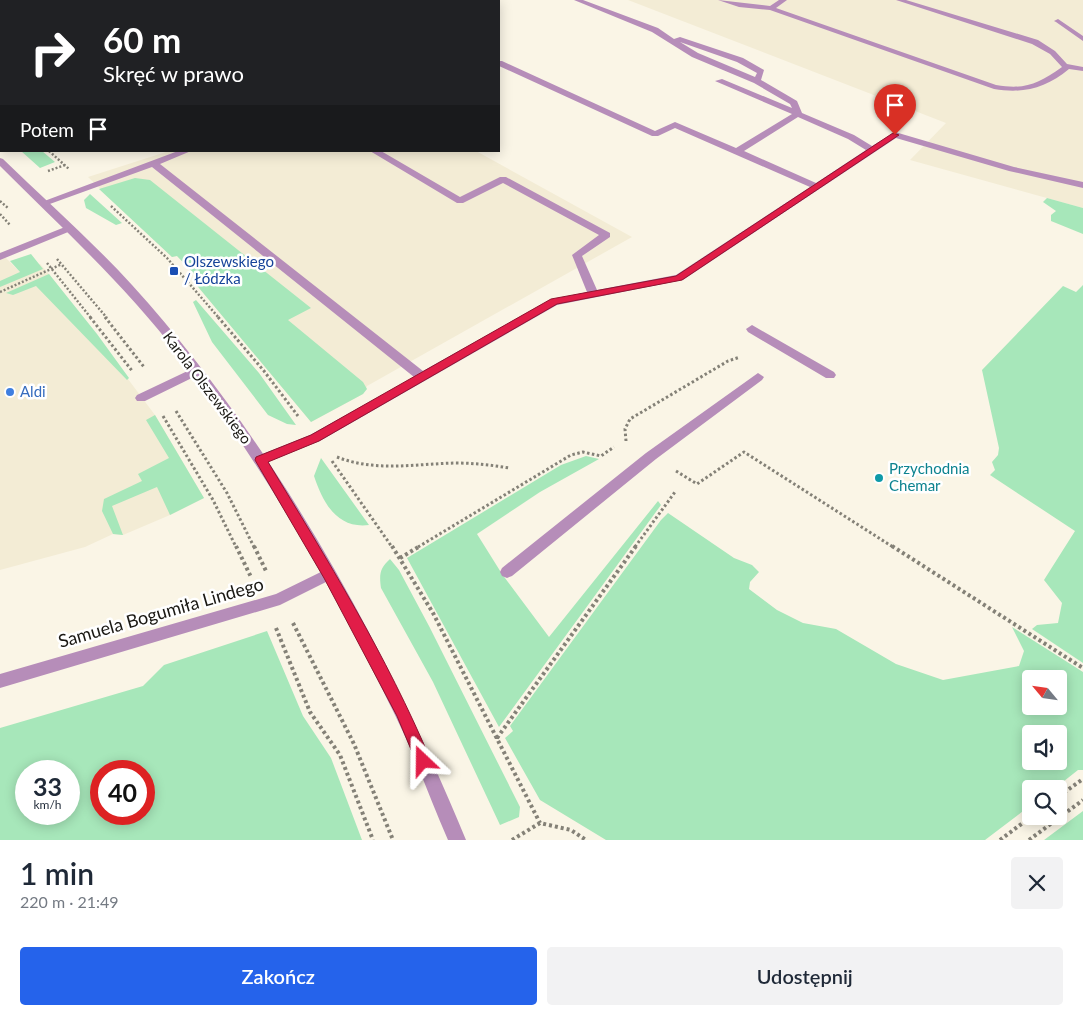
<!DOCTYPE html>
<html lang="pl">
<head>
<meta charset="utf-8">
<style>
	body { margin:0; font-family:Lato,sans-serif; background:#f2f2f3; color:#1f2937; height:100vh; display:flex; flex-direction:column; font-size:19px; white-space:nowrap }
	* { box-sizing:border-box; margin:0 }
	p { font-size:16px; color:#747a83 }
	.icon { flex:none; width:28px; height:28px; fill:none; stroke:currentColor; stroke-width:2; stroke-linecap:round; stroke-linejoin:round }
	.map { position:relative; height:840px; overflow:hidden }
	.details { display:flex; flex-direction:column; background:#fff; flex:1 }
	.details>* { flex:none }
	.banner { position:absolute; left:0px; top:0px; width:500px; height:152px; box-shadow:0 2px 12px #0003; background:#202124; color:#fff; overflow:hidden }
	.needle { width:32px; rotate:299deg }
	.buttons { position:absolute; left:1022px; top:670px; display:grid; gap:10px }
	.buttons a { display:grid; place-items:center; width:45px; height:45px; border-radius:5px; background:#fff; box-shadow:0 2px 12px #0003; font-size:25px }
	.speed { position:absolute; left:15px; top:760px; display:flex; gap:10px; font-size:25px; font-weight:700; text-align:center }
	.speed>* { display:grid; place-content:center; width:65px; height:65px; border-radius:50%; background:#fff; box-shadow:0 2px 12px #0003; line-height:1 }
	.speed small { font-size:12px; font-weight:400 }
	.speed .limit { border:8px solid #d22; background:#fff; color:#111 }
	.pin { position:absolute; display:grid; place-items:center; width:42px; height:42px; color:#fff; margin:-51px -21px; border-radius:50% 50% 50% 0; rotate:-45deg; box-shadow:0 0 5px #0007 }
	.pin .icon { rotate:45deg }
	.me { position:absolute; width:55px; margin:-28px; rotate:337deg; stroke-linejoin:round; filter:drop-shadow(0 0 4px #0008) }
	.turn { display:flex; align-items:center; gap:18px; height:105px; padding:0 20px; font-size:22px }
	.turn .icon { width:65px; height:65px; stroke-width:2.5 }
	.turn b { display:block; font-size:35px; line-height:42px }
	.then { display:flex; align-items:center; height:48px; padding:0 20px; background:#0003; gap:10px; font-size:19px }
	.round { display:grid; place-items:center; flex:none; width:52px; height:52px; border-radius:5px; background:#f2f2f3 }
	.summary { display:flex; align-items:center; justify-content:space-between; height:85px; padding:0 20px }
	h1 { font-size:30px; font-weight:600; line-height:38px }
	.button { display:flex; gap:10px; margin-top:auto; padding:10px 20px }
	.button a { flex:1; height:58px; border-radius:5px; background:#2563eb; color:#fff; font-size:20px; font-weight:600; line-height:58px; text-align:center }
	.button a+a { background:#f2f2f3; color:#1f2937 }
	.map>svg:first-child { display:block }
	.built { fill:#f3ecd5 }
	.green { fill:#a7e7ba; fill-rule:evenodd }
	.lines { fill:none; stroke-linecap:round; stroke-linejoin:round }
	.path-far2 { stroke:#848177; stroke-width:2.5; stroke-dasharray:2 2; stroke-linecap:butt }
	.path-far1 { stroke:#848177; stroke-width:3; stroke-dasharray:2.5 2.5; stroke-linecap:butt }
	.path { stroke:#848177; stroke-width:4; stroke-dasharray:3 3; stroke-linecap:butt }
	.service { fill:#b68db9; fill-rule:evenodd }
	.minor { fill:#b68db9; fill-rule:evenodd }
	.tertiary { fill:#b68db9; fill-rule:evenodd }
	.route { fill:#e11d48; stroke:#92132f }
	.transit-dot { fill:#1a4fb4; stroke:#fff; stroke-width:2 }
	.shop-dot { fill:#3f7fe0; stroke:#fff; stroke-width:2 }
	.culture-dot { fill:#0f9aa8; stroke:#fff; stroke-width:2 }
	.labels { text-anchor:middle; stroke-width:5; stroke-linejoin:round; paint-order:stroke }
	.transit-label { font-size:15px; fill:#164399; stroke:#fff; text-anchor:start }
	.street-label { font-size:15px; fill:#1a1813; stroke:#fff }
	.shop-label { font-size:15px; fill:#366cbe; stroke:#fff; text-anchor:start }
	.culture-label { font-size:15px; fill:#0d838f; stroke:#fff; text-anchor:start }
	.near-street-label { font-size:18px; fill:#1a1813; stroke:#fff }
</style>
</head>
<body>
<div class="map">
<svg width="1083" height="840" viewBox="0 0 1083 840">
	<rect width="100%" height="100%" fill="#faf5e6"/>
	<!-- built -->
	<path class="built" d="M628 0H1083V208L910 160 946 123Z
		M169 151H476L632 237 367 386 363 394 311 422 194 282 199 279 177 256 172 257 88 177Z
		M0 252 20 272 40 264 49 274 155 415 204 498 170 515 123 535 113 534 85 547 0 570Z"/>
	<!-- green -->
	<path class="green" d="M21 151H42L55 162 40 168Z
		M135 178 150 180 311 308 288 320 363 382 367 389 363 394 311 422 194 282 199 279 177 256 172 257 99 189Z
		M90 194 122 223 116 225 86 208 84 200Z
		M1047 198 1083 208V234L1051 221V215L1056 211 1043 202Z
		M31 254 43 269 0 287V281L20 272 10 261Z
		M49 274 97 334 129 378 127 380 36 286 13 295 6 293Z
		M1083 285V663L1032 629 1037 625 1058 623 1062 603 1044 580 1075 531 990 475 995 470 992 462 998 455 999 448 982 370 1063 286 1076 292Z
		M196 300 259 373 296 425 287 424 268 415 212 342 193 302Z
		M155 415 204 498 170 515 157 487 112 506 123 535 113 534 102 511 104 499 142 481 138 474 169 458 146 420Z
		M586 456 599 459 540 492 477 534 502 574 549 637 658 501 661 505 499 727 407 558 561 465Z
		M321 458 369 525C337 529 323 503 314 476Z
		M668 513 734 558 752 565 759 572 750 582 749 589 777 610 803 623 836 629 896 664 943 680 1019 666 1024 651 1012 627 1083 672V770H1078L1054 789H1031V805L985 840H606L540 800 505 738 513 731 510 726 661 520ZM1031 679H1059V706H1031ZM1031 734H1059V761H1031Z
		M390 559 399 570 429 626 520 807 519 817 500 825 433 682 381 588C379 574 380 568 390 559Z
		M267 631 303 716 331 758 362 840H0V728L143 686 164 665ZM26 771H69V814H26ZM101 771H144V814H101Z
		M1083 811V840H1044Z"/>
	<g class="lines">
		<!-- path-far2 -->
		<path class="path-far2" d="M49 151 69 169
			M48 171 65 165
			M0 201 8 208
			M111 206 167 258 219 318
			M0 214 10 225
			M57 259 107 318
			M47 263 91 318
			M0 292 62 264"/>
		<!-- path-far1 -->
		<path class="path-far1" d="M90 317 133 372
			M105 317 144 367
			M218 317 264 371 298 416
			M176 411 227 493 254 547
			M163 416 213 500 236 547
			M626 441 625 429 630 419 728 361 740 357
			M337 457C375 472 415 464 455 463 474 463 491 465 509 468
			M332 461 392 547
			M676 471 697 484 744 452 893 547
			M418 547 571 455 583 452 601 456 614 447
			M635 547 675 492"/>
		<!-- path -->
		<path class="path" d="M236 546 251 577
			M254 546 267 573
			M392 546 433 613 540 823
			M892 546 1083 668
			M400 558 420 546
			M293 623 354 744 393 840
			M276 628 310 712 340 755 373 840
			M497 738 636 546
			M1059 796 1083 779
			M512 840 540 823 571 830 586 840
			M1000 840 1032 816
			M1029 840 1083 800"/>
		<!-- service -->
		<path class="service" d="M187 0H195V1H187Z
			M360 0H369V1H360Z
			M574 0H583L658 28 674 39 680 37 743 58 764 70 761 80 797 101 802 113 854 135 872 146 895 132 1014 167 1083 182V188L1009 171 896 138 683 280 557 305 320 441 260 465 255 463 253 460 255 457 310 435 414 377 152 167 47 205 44 206 39 203 178 151H191L160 164 423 371 550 300 587 292 572 255 599 235 503 183 463 203H457L370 151H381L460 197 500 177H506L610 233V237L582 256 597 290 676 275 810 187 675 128 658 136H652L499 66V61H502L655 131 675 122 736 148 792 114 715 81 722 79 792 108 790 104 754 83 692 57 652 32ZM680 42 737 62 757 73 755 77 698 53ZM798 117 848 139 866 150 816 183 744 151Z
			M718 0 770 6 779 0H787L776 8 996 85C1025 90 1038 84 1062 67L1050 54 1032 44 896 0H906L1038 40 1055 51 1067 64 1083 67V71L1069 69C1046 88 1024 94 994 89L770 10 739 7Z
			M1058 19 1083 36V41L1056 22 1054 21Z
			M0 41H1V45H0Z
			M0 82H1V86H0Z
			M70 225 75 228 73 230 0 260V253Z
			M752 325 834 372 836 375 834 378H826L748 332 746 329Z
			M196 367 202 371 200 374 145 401H137L135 398 137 395Z
			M758 373 764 377 762 380 656 459 512 576 507 578 502 576 500 572 502 568 646 453Z"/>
		<!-- minor -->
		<path class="minor" d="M329 568 334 570 336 574 334 578 280 605 0 688V674L276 594Z"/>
		<!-- tertiary -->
		<path class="tertiary" d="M0 158 3 159C46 201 92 241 132 285 275 443 385 644 466 840H448C430 799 415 756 395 715 334 590 265 468 180 357 127 287 62 228 0 166Z"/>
	</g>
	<!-- route -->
	<path class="route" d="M893 133 899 135 682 280 557 304 319 441 268 462C327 559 387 656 431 761L429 766 423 768 418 766 397 716 324 578 255 460 256 457 311 435 551 299 676 276Z"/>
	<!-- markers -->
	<rect class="transit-dot" x="169" y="266" width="10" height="10" rx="2.5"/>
	<circle class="shop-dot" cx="10" cy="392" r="5"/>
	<circle class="culture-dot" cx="879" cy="478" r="5"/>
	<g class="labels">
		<!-- transit labels -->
		<g class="transit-label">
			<text x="184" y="267">Olszewskiego<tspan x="184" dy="17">/ Łódzka</tspan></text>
		</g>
		<!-- street labels -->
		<g class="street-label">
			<text transform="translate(207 388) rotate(53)" y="5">Karola Olszewskiego</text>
		</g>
		<!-- shop labels -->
		<g class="shop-label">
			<text x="20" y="397">Aldi</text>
		</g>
		<!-- culture labels -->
		<g class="culture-label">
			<text x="889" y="474">Przychodnia<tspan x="889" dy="17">Chemar</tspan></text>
		</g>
		<!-- near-street labels -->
		<g class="near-street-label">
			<text transform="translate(161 613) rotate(-16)" y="6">Samuela Bogumiła Lindego</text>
		</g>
	</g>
</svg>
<div class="buttons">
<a><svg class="needle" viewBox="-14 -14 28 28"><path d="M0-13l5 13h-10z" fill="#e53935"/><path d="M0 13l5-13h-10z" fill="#747a83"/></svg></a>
<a><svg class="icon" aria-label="sound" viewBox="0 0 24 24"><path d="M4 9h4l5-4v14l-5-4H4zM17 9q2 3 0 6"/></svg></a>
<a><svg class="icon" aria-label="search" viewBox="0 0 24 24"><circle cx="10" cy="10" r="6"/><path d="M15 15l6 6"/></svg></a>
</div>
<div class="speed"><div>33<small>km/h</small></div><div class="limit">40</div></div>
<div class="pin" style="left:895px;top:135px;background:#d93025"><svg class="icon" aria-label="arrive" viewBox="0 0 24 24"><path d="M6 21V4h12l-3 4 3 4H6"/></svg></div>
<svg class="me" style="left:423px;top:761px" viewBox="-20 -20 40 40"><path d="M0-17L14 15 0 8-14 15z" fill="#e11d48" stroke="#fff" stroke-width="4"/></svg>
<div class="banner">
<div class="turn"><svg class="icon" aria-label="right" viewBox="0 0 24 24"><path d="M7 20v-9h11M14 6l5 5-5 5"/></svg><div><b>60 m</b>Skręć w prawo</div></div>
<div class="then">Potem<svg class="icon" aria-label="arrive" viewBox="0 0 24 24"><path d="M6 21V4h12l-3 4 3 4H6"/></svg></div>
</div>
</div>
<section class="details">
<div class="summary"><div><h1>1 min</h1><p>220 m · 21:49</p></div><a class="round"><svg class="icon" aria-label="close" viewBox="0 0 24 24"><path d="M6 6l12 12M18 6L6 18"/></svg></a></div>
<div class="button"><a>Zakończ</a><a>Udostępnij</a></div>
</section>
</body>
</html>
